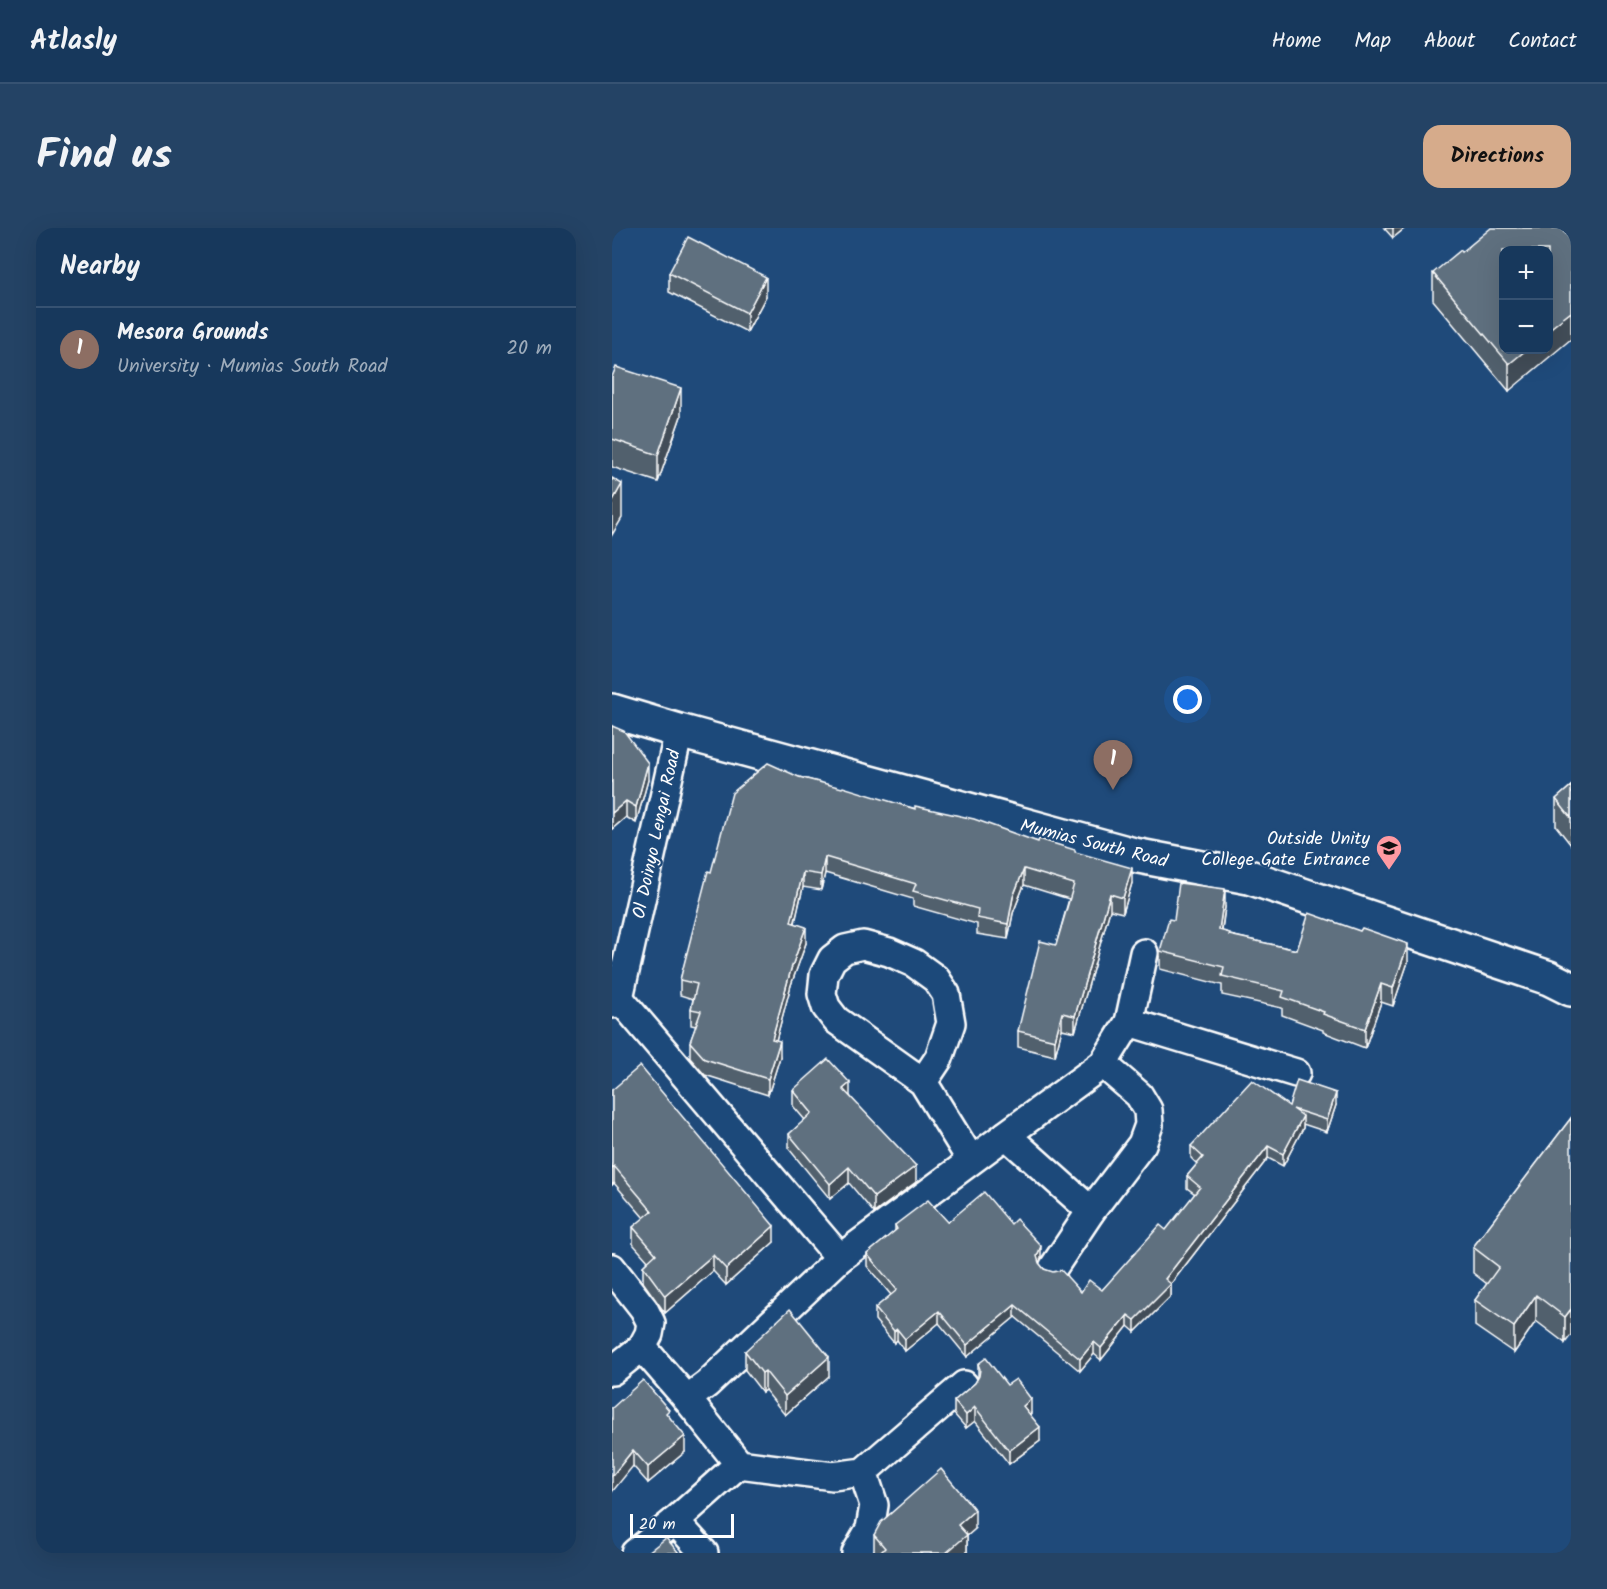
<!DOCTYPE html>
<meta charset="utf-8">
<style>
body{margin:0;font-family:Kalam,sans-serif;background:#244365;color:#f1f3f6}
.controls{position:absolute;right:18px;top:18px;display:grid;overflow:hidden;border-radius:12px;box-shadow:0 6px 24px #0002}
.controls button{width:54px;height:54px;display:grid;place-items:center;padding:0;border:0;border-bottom:2px solid #365272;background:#17385c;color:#f1f3f6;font:30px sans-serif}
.scale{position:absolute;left:18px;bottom:15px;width:104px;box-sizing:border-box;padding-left:6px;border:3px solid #fff;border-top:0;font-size:16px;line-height:21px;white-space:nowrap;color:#fff;-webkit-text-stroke:4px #1f4a7a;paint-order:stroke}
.you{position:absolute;left:576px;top:472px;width:21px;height:21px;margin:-15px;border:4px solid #fff;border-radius:50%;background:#1a73e8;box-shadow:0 0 0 9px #1a73e833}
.badge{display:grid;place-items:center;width:39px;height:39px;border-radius:50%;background:#d6ab8b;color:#fff;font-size:20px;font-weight:700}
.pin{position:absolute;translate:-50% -50px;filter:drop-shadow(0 2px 3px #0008)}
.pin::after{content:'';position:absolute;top:32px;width:21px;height:18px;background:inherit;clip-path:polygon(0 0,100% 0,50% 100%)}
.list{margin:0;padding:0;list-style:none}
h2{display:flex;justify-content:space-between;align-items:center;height:78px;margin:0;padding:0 24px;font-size:26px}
h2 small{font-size:20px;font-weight:400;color:#9eacbb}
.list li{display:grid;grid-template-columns:39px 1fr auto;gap:18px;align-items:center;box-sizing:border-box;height:84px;padding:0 24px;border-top:2px solid #365272}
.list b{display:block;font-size:22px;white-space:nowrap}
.list p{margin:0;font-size:20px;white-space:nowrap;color:#9eacbb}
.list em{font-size:20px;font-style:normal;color:#9eacbb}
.map{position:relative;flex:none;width:959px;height:1325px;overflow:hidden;border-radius:18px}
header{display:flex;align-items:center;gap:36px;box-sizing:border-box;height:84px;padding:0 30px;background:#17385c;border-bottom:2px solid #365272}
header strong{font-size:28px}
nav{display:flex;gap:33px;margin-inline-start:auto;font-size:21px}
.intro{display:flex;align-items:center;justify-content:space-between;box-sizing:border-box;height:144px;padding:0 36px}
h1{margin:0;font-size:42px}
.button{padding:15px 27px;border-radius:18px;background:#d6ab8b;color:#111;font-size:21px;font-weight:700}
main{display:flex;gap:36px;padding:0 36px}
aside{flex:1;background:#17385c;border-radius:18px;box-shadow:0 6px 24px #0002}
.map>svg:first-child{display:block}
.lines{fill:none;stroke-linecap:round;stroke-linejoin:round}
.street-casing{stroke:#fff;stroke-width:32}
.secondary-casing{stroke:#fff;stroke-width:38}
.street{stroke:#1f4a7a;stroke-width:27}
.secondary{stroke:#1f4a7a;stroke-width:33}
.wall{fill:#51606d;stroke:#fff;stroke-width:1.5}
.shaded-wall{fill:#424e59;stroke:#fff;stroke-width:1.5}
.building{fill:#5e707f;stroke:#fff;stroke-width:1.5}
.labels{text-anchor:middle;stroke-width:4.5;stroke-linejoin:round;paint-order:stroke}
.street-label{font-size:18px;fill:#fff;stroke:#1f4a7a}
.poi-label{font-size:18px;fill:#fff;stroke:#1f4a7a;text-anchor:end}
</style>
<header>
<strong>Atlasly</strong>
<nav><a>Home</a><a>Map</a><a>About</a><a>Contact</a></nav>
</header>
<div class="intro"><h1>Find us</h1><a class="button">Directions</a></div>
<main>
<aside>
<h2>Nearby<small></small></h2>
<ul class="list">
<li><span class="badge" style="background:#8d6e63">1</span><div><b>Mesora Grounds</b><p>University · Mumias South Road</p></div><em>20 m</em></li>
</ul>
</aside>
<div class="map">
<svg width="959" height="1325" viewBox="0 0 959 1325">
<rect width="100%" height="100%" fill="#1f4a7a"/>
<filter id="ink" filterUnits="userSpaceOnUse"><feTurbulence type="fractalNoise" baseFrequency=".0167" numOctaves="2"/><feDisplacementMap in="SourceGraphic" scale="12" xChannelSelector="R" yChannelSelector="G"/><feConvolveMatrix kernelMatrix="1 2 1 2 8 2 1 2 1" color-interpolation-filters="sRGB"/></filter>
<g filter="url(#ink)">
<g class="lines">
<g class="street-casing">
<g id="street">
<path d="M 7,770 L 228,1030 L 394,907 L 479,983"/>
<path d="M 0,776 L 7,770 L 67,503"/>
<path d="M 517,794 L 684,845"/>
<path d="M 311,854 L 327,830 L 339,795 L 334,766 L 324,751 L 302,735 L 277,724 L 251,717 L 233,721 L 220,731 L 212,747 L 210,766 L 214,779 L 224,792 L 311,854 L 359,932"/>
<path d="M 394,907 L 491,836 L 517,794 L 532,725"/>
<path d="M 228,1030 L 95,1156 L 75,1171 L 127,1236 L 221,1248 L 251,1244 L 352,1157"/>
<path d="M 0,1040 L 32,1081 L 39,1095 L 37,1106 L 30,1119 L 0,1143"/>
<path d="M 441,1040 L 479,983 L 530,916 L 537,897 L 536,882 L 527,867 L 491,836"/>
<path d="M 30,1119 L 75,1171"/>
<path d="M 63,1293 L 92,1325"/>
<path d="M 23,1325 L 63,1293 L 127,1236"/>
<path d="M 244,1325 L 258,1301 L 262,1277 L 251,1244"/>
</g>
</g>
<g class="secondary-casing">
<path id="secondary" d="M 0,483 L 67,503 L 522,627 L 637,649 L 937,750 L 959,761"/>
</g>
<use href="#street" class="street"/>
<use href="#secondary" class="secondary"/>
</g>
<g class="wall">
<path d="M 772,0 L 793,0 L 781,10 Z"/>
<path d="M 949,0 L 897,163 L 821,72 L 821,45 Z"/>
<path d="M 57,45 L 154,68 L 135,104 L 57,64 Z"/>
<path d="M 0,149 L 69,188 L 46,254 L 0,239 Z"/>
<path d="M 0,498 L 36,552 L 24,595 L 14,589 L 0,601 Z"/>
<path d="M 187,549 L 463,624 L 520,655 L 511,685 L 498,682 L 463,804 L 450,801 L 443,828 L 406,819 L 406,803 L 444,717 L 457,671 L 412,657 L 401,685 L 396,711 L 365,706 L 365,696 L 301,678 L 301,671 L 213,645 L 209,662 L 191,659 L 183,695 L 194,715 L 179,757 L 164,812 L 168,829 L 156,867 L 93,847 L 78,830 L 78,814 L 84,798 L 79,797 L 79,781 L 81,771 L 68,767 L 68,752 L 99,644 Z"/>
<path d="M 959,558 L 959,617 L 944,598 L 944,571 Z"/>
<path d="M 613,679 L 610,703 L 618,707 L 685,722 L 796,734 L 781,778 L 769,774 L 753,820 L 711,804 L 711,802 L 670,787 L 670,780 L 610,767 L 610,757 L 548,741 L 548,723 L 562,692 Z"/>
<path d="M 0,862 L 162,1014 L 114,1057 L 101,1043 L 53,1085 L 31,1054 L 31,1038 L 36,1033 L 21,1016 L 21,999 L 32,990 L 2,955 L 0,957 Z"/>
<path d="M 181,862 L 238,868 L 304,954 L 262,985 L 237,955 L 218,971 L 177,921 L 177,906 L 193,892 L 181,878 Z"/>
<path d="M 724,877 L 715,904 L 691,896 L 691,900 L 671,938 L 656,930 L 559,1056 L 559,1068 L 523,1104 L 516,1098 L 489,1132 L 482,1126 L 468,1143 L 403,1089 L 355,1129 L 327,1095 L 293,1123 L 285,1112 L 282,1115 L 263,1092 L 263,1080 L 279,1067 L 255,1038 L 255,1026 L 283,1003 L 283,997 L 336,994 L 429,1030 L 427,1035 L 432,1041 L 469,1064 L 490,1062 L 554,1002 L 583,966 L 575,960 L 575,948 L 585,936 L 579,930 L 579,918 L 677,878 Z"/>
<path d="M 959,890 L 953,1115 L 924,1093 L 902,1125 L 863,1098 L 863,1072 L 875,1056 L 861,1045 L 861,1019 Z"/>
<path d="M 133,1123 L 217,1148 L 173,1187 L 153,1162 L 150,1164 L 133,1142 Z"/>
<path d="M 366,1136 L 395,1157 L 419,1185 L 418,1186 L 428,1213 L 397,1236 L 363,1193 L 354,1200 L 342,1186 L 342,1173 L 363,1155 L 366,1150 Z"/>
<path d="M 0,1180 L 57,1188 L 73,1224 L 36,1255 L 21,1238 Z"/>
<path d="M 363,1301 L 355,1308 L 355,1325 L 262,1325 L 262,1307 Z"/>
</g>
<g class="shaded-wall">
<path d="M 781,0 L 793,0 L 781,10 Z"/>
<path d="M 154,49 L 154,68 L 135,104 L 135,85 Z"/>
<path d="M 959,84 L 959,111 L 897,163 L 897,136 L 914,122 L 936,122 L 936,102 Z"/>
<path d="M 69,160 L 69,188 L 46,254 L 46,227 Z"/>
<path d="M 10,256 L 10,290 L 0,307 L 0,274 Z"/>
<path d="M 36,535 L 36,552 L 24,595 L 24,579 Z"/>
<path d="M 14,573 L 14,589 L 0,601 L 0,585 Z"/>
<path d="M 213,629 L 213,645 L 209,662 L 209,647 Z"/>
<path d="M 520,640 L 520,655 L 511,685 L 511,670 Z"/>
<path d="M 412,641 L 412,657 L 401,685 L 396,711 L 396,696 L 401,669 Z"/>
<path d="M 191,644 L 191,659 L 179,710 L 179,694 Z"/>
<path d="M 613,661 L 613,679 L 607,720 L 607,702 Z"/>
<path d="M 498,666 L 498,682 L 463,804 L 463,788 Z"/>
<path d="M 194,699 L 194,715 L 179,757 L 160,827 L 160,811 L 179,741 Z"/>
<path d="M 796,716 L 796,734 L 781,778 L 781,760 Z"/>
<path d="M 769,756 L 769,774 L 753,820 L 753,801 Z"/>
<path d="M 450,785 L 450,801 L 443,828 L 443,812 Z"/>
<path d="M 168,813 L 168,829 L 156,867 L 156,851 Z"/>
<path d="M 238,855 L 238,871 L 231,861 Z"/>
<path d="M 724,865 L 724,877 L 715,904 L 715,892 Z"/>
<path d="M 691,888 L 691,900 L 671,938 L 671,926 Z"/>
<path d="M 656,918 L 656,930 L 558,1057 L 559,1056 L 559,1068 L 523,1104 L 523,1092 L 553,1051 Z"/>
<path d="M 2,938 L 2,955 L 0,957 L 0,940 Z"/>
<path d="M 304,938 L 304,954 L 262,985 L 262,969 Z"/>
<path d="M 237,939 L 237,955 L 218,971 L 218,956 Z"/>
<path d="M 162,998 L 162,1014 L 114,1057 L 114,1041 Z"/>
<path d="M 429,1018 L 429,1030 L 425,1040 L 425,1028 Z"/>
<path d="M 101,1027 L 101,1043 L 53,1085 L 53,1068 Z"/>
<path d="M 924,1067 L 924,1093 L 902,1125 L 902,1099 Z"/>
<path d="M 403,1077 L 403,1089 L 355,1129 L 355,1117 Z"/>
<path d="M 959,1081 L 959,1107 L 953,1115 L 953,1089 Z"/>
<path d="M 327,1083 L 327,1095 L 293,1123 L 293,1111 Z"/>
<path d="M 516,1087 L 516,1098 L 489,1132 L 489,1120 Z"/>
<path d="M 285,1101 L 285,1112 L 282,1115 L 282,1103 Z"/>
<path d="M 482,1114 L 482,1126 L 468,1143 L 468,1131 Z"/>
<path d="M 217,1129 L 217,1148 L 173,1187 L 173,1168 Z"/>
<path d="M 153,1143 L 153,1162 L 150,1164 L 150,1145 Z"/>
<path d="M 419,1171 L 419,1185 L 411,1191 L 411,1178 Z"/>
<path d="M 363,1179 L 363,1193 L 354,1200 L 354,1187 Z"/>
<path d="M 428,1199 L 428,1213 L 397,1236 L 397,1223 Z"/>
<path d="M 73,1208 L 73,1224 L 36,1255 L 36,1239 Z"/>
<path d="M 21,1222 L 21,1238 L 0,1264 L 0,1248 Z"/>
<path d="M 363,1282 L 363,1301 L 355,1308 L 355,1325 L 334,1325 L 346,1297 Z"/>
</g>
<g class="building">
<path d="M 879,0 L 949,0 L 959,12 L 959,84 L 936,102 L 936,22 L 891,22 L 891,122 L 914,122 L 897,136 L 821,45 L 849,22 L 850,24 Z"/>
<path d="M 76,9 L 154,49 L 135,85 L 57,45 Z"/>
<path d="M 4,139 L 69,160 L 46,227 L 0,211 L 0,149 Z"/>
<path d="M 0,250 L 10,256 L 0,274 Z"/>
<path d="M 0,498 L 12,503 L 36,535 L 24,579 L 14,573 L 0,585 Z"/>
<path d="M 156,535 L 187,549 L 230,560 L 231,559 L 303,581 L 303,578 L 362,591 L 426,614 L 427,611 L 463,622 L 463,624 L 520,640 L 511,670 L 498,666 L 463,788 L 450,785 L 443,812 L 406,803 L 428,713 L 444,717 L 462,656 L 412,641 L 401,669 L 396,696 L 365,690 L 366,681 L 301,663 L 304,656 L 213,629 L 209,647 L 191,644 L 179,694 L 194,699 L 179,741 L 160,811 L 168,813 L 156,851 L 93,831 L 78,814 L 89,783 L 79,781 L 85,756 L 68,752 L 96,643 L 99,644 L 120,565 Z"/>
<path d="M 959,558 L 959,590 L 944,571 Z"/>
<path d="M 567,655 L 613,661 L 607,702 L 618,705 L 617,707 L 685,722 L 697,685 L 748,703 L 750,700 L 796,716 L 781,760 L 769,756 L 753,801 L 711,786 L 712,784 L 670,769 L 672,763 L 610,748 L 612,739 L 548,723 L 557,691 L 562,692 Z"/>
<path d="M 216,831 L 238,855 L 231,861 L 304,938 L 262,969 L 237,939 L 218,956 L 177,906 L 200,885 L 181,862 Z"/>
<path d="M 28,838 L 162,998 L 114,1041 L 101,1027 L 53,1068 L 31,1038 L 44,1026 L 21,999 L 40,983 L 2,938 L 0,940 L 0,862 Z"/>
<path d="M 640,852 L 677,878 L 685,852 L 724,865 L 715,892 L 681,881 L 691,888 L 671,926 L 656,918 L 553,1051 L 559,1056 L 523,1092 L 516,1087 L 489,1120 L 482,1114 L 468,1131 L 403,1077 L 355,1117 L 327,1083 L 293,1111 L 285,1101 L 282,1103 L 263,1080 L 285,1062 L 255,1026 L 285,1001 L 283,997 L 316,972 L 336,994 L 372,964 L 399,996 L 404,991 L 429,1018 L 425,1028 L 427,1035 L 432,1041 L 441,1044 L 449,1042 L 469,1064 L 477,1052 L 490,1062 L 548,997 L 554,1002 L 588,959 L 575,948 L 591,929 L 579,918 Z"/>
<path d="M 959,890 L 959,1081 L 953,1089 L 924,1067 L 902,1099 L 863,1072 L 887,1039 L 861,1019 Z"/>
<path d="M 178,1081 L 217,1129 L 173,1168 L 153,1143 L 150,1145 L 133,1123 Z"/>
<path d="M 374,1130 L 395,1157 L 404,1151 L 419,1171 L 411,1178 L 428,1199 L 397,1223 L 363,1179 L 354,1187 L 342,1173 L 363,1155 L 367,1148 L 368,1141 L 366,1136 Z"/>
<path d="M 31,1152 L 57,1182 L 54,1185 L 73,1208 L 36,1239 L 21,1222 L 0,1248 L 0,1180 Z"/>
<path d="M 329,1241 L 363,1282 L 346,1297 L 355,1307 L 334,1325 L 268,1325 L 273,1320 L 262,1307 L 269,1294 Z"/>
<path d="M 54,1310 L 67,1325 L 35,1325 Z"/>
</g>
</g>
<defs>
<g id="university-pin" transform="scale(1.35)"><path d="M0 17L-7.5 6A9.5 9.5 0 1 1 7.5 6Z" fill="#ff9aa2" stroke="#1f4a7a"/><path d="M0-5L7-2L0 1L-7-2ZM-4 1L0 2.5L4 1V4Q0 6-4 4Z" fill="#111"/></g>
</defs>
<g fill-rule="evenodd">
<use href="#university-pin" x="777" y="620"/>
</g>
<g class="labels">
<g class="street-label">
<text transform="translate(44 606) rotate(-78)" y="6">Ol Doinyo Lengai Road</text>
<text transform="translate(482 615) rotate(14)" y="6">Mumias South Road</text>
</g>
<g class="poi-label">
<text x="758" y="616">Outside Unity<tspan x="758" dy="21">College Gate Entrance</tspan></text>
</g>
</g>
</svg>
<div class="controls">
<button>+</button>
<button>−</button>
</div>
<div class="scale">20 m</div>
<div class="you"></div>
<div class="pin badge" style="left:501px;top:562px;background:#8d6e63">1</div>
</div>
</main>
